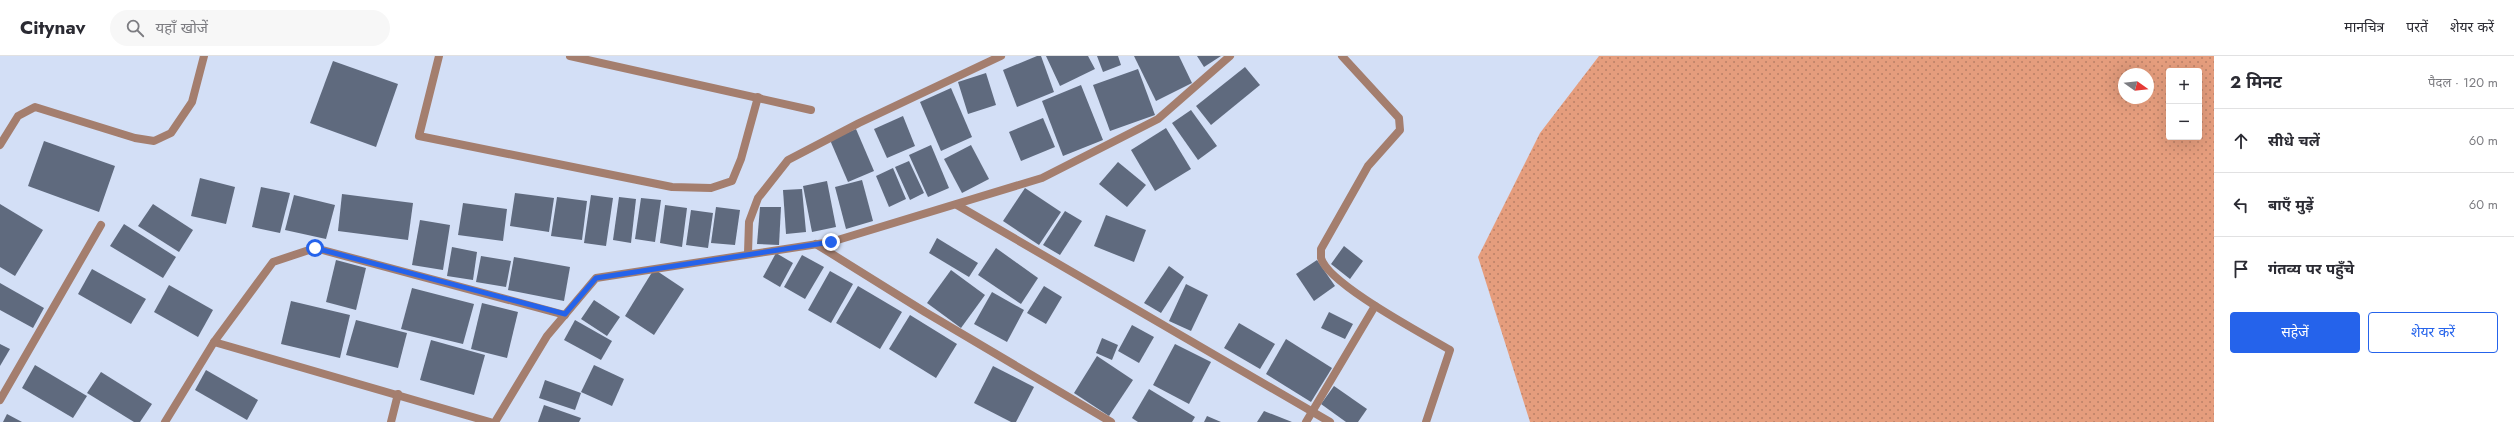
<!DOCTYPE html>
<html lang="hi">
<meta charset="utf-8">
<style>
body{margin:0;font-family:Jost,"Noto Sans Devanagari",sans-serif;background:#f7f7f7;color:#2b2b33}
.controls{position:absolute;right:12px;top:12px;display:grid;overflow:hidden;border-radius:4px;box-shadow:0 4px 16px #0002}
.controls button{width:36px;height:36px;display:grid;place-items:center;padding:0;border:0;border-bottom:1px solid #e1e1e2;background:#fff;color:#2b2b33;font:20px sans-serif}
.compass{position:absolute;left:2118px;top:12px;width:36px;height:36px;border-radius:50%;background:#fff;box-shadow:0 4px 16px #0002;rotate:105deg}
.stop{position:absolute;width:12px;height:12px;margin:-9px;border:3px solid #2563eb;border-radius:50%;background:#fff}
.stop.end{background:#2563eb;border-color:#fff;box-shadow:0 1px 4px #0008}
.list{margin:0;padding:0;list-style:none}
h2{display:flex;justify-content:space-between;align-items:center;height:52px;margin:0;padding:0 16px;font-size:17px}
h2 small{font-size:13px;font-weight:400;color:#7c7c81}
.list li{display:grid;grid-template-columns:26px 1fr auto;gap:12px;align-items:center;box-sizing:border-box;height:64px;padding:0 16px;border-top:1px solid #e1e1e2}
.list b{display:block;font-size:15px;white-space:nowrap}
.list em{font-size:13px;font-style:normal;color:#7c7c81}
.actions{display:flex;gap:8px;padding:12px 16px}
.actions a{flex:1;padding:9px 0;border:1px solid #2563eb;border-radius:4px;text-align:center;font-size:14px;color:#2563eb}
.actions .main{background:#2563eb;color:#fff}
.icon{flex:none;width:22px;height:22px;fill:none;stroke:currentColor;stroke-width:2;stroke-linecap:round;stroke-linejoin:round}
.map{position:relative;flex:none;width:2214px;height:366px;overflow:hidden}
header{display:flex;align-items:center;gap:24px;box-sizing:border-box;height:56px;padding:0 20px;background:#fff;border-bottom:1px solid #e1e1e2}
header strong{font-size:19px}
nav{display:flex;gap:22px;margin-inline-start:auto;font-size:14px}
.search{width:280px;height:36px;background:#f7f7f7;display:flex;align-items:center;gap:10px;box-sizing:border-box;padding:0 14px;border-radius:22px;color:#7c7c81;font-size:15px}
main{display:flex}
aside{flex:1;background:#fff}
.map>svg:first-child{display:block}
.grass{fill:url(#grass-dots);fill-rule:evenodd}
.building{fill:#5f6a7e}
.lines{fill:none;stroke-linecap:round;stroke-linejoin:round}
.street{stroke:#a47e6e;stroke-width:8}
.route{stroke:#2563eb;stroke-width:5}
</style>
<header>
<strong>Citynav</strong>
<div class="search"><svg class="icon" aria-label="search" viewBox="0 0 24 24"><circle cx="10" cy="10" r="6"/><path d="M15 15l6 6"/></svg>यहाँ खोजें</div>
<nav><a>मानचित्र</a><a>परतें</a><a>शेयर करें</a></nav>
</header>
<main>
<div class="map">
<svg width="2214" height="366" viewBox="0 0 2214 366">
<defs>
<pattern id="grass-dots" width="8" height="8" patternUnits="userSpaceOnUse"><rect width="8" height="8" fill="#e59d7d"/><path d="M2 2h.1M6 6h.1" fill="none" stroke="#b98067" stroke-width="1.8" stroke-linecap="round"/></pattern>
</defs>
<rect width="100%" height="100%" fill="#d3dff6"/>
<path class="grass" d="M 1599,0 L 2214,0 L 2214,366 L 1530,366 L 1478,201 L 1540,77 ZM 2169,15 L 2199,15 L 2199,81 L 2169,81 ZM 2124,18 L 2148,18 L 2148,42 L 2124,42 Z"/>
<g class="building">
<path d="M 1037,0 L 1041,0 L 1054,36 L 1017,51 L 1003,14 Z"/>
<path d="M 1046,0 L 1088,0 L 1095,13 L 1060,30 Z"/>
<path d="M 1097,0 L 1118,0 L 1121,9 L 1103,16 Z"/>
<path d="M 1134,0 L 1179,0 L 1192,27 L 1156,45 Z"/>
<path d="M 1197,0 L 1221,0 L 1204,11 Z"/>
<path d="M 333,5 L 398,28 L 376,91 L 310,67 Z"/>
<path d="M 1245,11 L 1260,29 L 1211,69 L 1196,50 Z"/>
<path d="M 1138,13 L 1155,59 L 1110,75 L 1093,29 Z"/>
<path d="M 986,17 L 996,49 L 968,58 L 958,26 Z"/>
<path d="M 1081,29 L 1103,84 L 1063,100 L 1042,45 Z"/>
<path d="M 951,32 L 972,81 L 941,95 L 920,46 Z"/>
<path d="M 1191,54 L 1217,90 L 1198,104 L 1172,67 Z"/>
<path d="M 903,60 L 915,90 L 887,102 L 874,73 Z"/>
<path d="M 1043,62 L 1055,91 L 1021,105 L 1009,76 Z"/>
<path d="M 1166,72 L 1191,113 L 1155,135 L 1131,94 Z"/>
<path d="M 856,73 L 874,115 L 848,126 L 830,84 Z"/>
<path d="M 44,85 L 115,110 L 99,156 L 28,130 Z"/>
<path d="M 931,89 L 949,132 L 928,141 L 909,99 Z"/>
<path d="M 971,89 L 989,123 L 962,137 L 944,103 Z"/>
<path d="M 909,105 L 924,137 L 910,144 L 895,111 Z"/>
<path d="M 1118,106 L 1146,129 L 1127,151 L 1099,128 Z"/>
<path d="M 893,112 L 906,143 L 889,151 L 876,120 Z"/>
<path d="M 200,122 L 235,131 L 226,168 L 191,160 Z"/>
<path d="M 862,124 L 873,165 L 846,173 L 835,131 Z"/>
<path d="M 827,125 L 836,171 L 812,176 L 803,130 Z"/>
<path d="M 261,131 L 290,137 L 280,177 L 252,171 Z"/>
<path d="M 1025,132 L 1061,156 L 1039,189 L 1003,165 Z"/>
<path d="M 802,133 L 806,176 L 786,178 L 783,134 Z"/>
<path d="M 515,137 L 554,142 L 549,176 L 510,170 Z"/>
<path d="M 342,138 L 413,147 L 408,184 L 338,175 Z"/>
<path d="M 294,139 L 335,149 L 326,183 L 285,174 Z"/>
<path d="M 591,139 L 613,142 L 606,190 L 584,187 Z"/>
<path d="M 557,141 L 587,145 L 582,184 L 551,180 Z"/>
<path d="M 619,141 L 636,143 L 631,187 L 613,184 Z"/>
<path d="M 641,142 L 661,144 L 655,186 L 635,183 Z"/>
<path d="M 463,147 L 507,153 L 503,185 L 458,179 Z"/>
<path d="M 0,148 L 43,174 L 15,220 L 0,211 Z"/>
<path d="M 153,148 L 193,174 L 179,196 L 138,170 Z"/>
<path d="M 665,149 L 687,152 L 682,191 L 660,187 Z"/>
<path d="M 716,151 L 740,154 L 735,189 L 711,187 Z"/>
<path d="M 760,151 L 781,151 L 779,189 L 757,188 Z"/>
<path d="M 691,154 L 713,157 L 708,192 L 686,189 Z"/>
<path d="M 1065,155 L 1082,165 L 1060,199 L 1043,189 Z"/>
<path d="M 1106,159 L 1146,174 L 1134,206 L 1094,190 Z"/>
<path d="M 420,164 L 450,169 L 443,214 L 412,209 Z"/>
<path d="M 124,168 L 176,201 L 163,222 L 110,190 Z"/>
<path d="M 937,182 L 978,207 L 969,221 L 929,197 Z"/>
<path d="M 1344,190 L 1363,205 L 1350,223 L 1331,208 Z"/>
<path d="M 452,191 L 477,196 L 473,224 L 447,220 Z"/>
<path d="M 996,192 L 1038,222 L 1021,248 L 978,219 Z"/>
<path d="M 776,197 L 793,207 L 780,231 L 763,221 Z"/>
<path d="M 802,199 L 824,211 L 805,243 L 784,231 Z"/>
<path d="M 481,200 L 511,205 L 506,231 L 476,226 Z"/>
<path d="M 514,201 L 570,211 L 564,245 L 508,234 Z"/>
<path d="M 336,204 L 366,212 L 356,254 L 326,246 Z"/>
<path d="M 1317,204 L 1335,230 L 1314,245 L 1296,218 Z"/>
<path d="M 1169,210 L 1184,221 L 1161,257 L 1144,247 Z"/>
<path d="M 92,213 L 146,243 L 131,268 L 78,238 Z"/>
<path d="M 654,213 L 684,233 L 654,279 L 625,260 Z"/>
<path d="M 951,214 L 985,239 L 961,272 L 927,247 Z"/>
<path d="M 830,215 L 853,228 L 831,267 L 808,254 Z"/>
<path d="M 0,227 L 44,252 L 33,272 L 0,254 Z"/>
<path d="M 1186,228 L 1208,239 L 1191,275 L 1169,265 Z"/>
<path d="M 169,229 L 213,254 L 198,281 L 154,256 Z"/>
<path d="M 858,230 L 902,256 L 880,293 L 836,267 Z"/>
<path d="M 1044,230 L 1062,241 L 1046,268 L 1027,257 Z"/>
<path d="M 412,232 L 474,248 L 463,288 L 401,273 Z"/>
<path d="M 992,236 L 1024,254 L 1007,286 L 974,268 Z"/>
<path d="M 594,244 L 620,261 L 607,280 L 581,263 Z"/>
<path d="M 291,245 L 350,259 L 340,302 L 281,288 Z"/>
<path d="M 482,247 L 518,256 L 507,302 L 471,293 Z"/>
<path d="M 1329,256 L 1353,268 L 1345,283 L 1321,272 Z"/>
<path d="M 910,259 L 957,288 L 936,322 L 889,293 Z"/>
<path d="M 356,264 L 407,277 L 398,312 L 346,299 Z"/>
<path d="M 575,264 L 612,285 L 601,304 L 564,284 Z"/>
<path d="M 1239,267 L 1275,288 L 1260,313 L 1224,292 Z"/>
<path d="M 1132,269 L 1154,281 L 1139,307 L 1118,295 Z"/>
<path d="M 1102,282 L 1118,289 L 1112,304 L 1096,297 Z"/>
<path d="M 1286,283 L 1332,312 L 1311,346 L 1266,318 Z"/>
<path d="M 431,284 L 485,299 L 474,339 L 420,324 Z"/>
<path d="M 0,288 L 10,293 L 0,310 Z"/>
<path d="M 1175,288 L 1211,306 L 1189,348 L 1153,329 Z"/>
<path d="M 1097,300 L 1133,324 L 1109,360 L 1074,337 Z"/>
<path d="M 35,309 L 87,340 L 73,362 L 22,332 Z"/>
<path d="M 594,309 L 624,323 L 612,350 L 581,336 Z"/>
<path d="M 993,310 L 1034,331 L 1016,366 L 1011,366 L 974,347 Z"/>
<path d="M 206,314 L 258,344 L 247,364 L 195,334 Z"/>
<path d="M 101,316 L 152,348 L 140,366 L 134,366 L 87,337 Z"/>
<path d="M 545,324 L 581,337 L 575,354 L 539,342 Z"/>
<path d="M 1334,330 L 1367,353 L 1358,366 L 1346,366 L 1321,348 Z"/>
<path d="M 1149,333 L 1195,361 L 1192,366 L 1138,366 L 1132,362 Z"/>
<path d="M 544,349 L 581,362 L 579,366 L 538,366 Z"/>
<path d="M 1264,355 L 1292,366 L 1257,366 Z"/>
<path d="M 7,358 L 22,366 L 3,366 Z"/>
<path d="M 1207,360 L 1221,366 L 1204,366 Z"/>
</g>
<g class="lines">
<g class="street">
<path d="M 439,0 L 419,80 L 672,131 L 711,132 L 732,125 L 741,103 L 758,41"/>
<path d="M 570,0 L 811,54"/>
<path d="M 1342,0 L 1399,62 L 1400,74 L 1368,110 L 1321,193 C 1321,196 1321,200 1321,202 C 1328,228 1425,279 1450,294 L 1426,366"/>
<path d="M 0,89 L 18,60 L 35,51 L 135,82 L 154,85 L 171,77 L 192,46 L 204,0"/>
<path d="M 957,149 L 1330,366"/>
<path d="M 816,188 L 925,256 L 1111,366"/>
<path d="M 748,197 L 749,166 L 758,142 L 788,104 L 859,67 L 1001,0"/>
<path d="M 214,286 L 490,366"/>
<path d="M 0,344 L 101,169"/>
<path d="M 165,366 L 214,286 L 273,206 L 315,192 L 565,259"/>
<path d="M 391,366 L 398,338"/>
<path d="M 495,366 L 547,280 L 596,222 L 831,186 L 1042,122 L 1158,63 L 1230,0"/>
<path d="M 1306,366 L 1375,250"/>
</g>
</g>
<g class="lines">
<path class="route" d="M 315,192 L 565,258 L 596,222 L 831,186"/>
</g>
</svg>
<div class="controls">
<button>+</button>
<button>−</button>
</div>
<svg class="compass" viewBox="-18 -18 36 36"><path d="M0-13l5 13h-10z" fill="#e53935"/><path d="M0 13l5-13h-10z" fill="#7c7c81"/></svg>
<div class="stop" style="left:315px;top:192px"></div>
<div class="stop end" style="left:831px;top:186px"></div>
</div>
<aside>
<h2>2 मिनट<small>पैदल · 120 m</small></h2>
<ul class="list">
<li><svg class="icon" aria-label="ahead" viewBox="0 0 24 24"><path d="M12 20V5M6 11l6-6 6 6"/></svg><div><b>सीधे चलें</b></div><em>60 m</em></li>
<li><svg class="icon" aria-label="left" viewBox="0 0 24 24"><path d="M17 20v-9H6M10 6l-5 5 5 5"/></svg><div><b>बाएँ मुड़ें</b></div><em>60 m</em></li>
<li><svg class="icon" aria-label="arrive" viewBox="0 0 24 24"><path d="M6 21V4h12l-3 4 3 4H6"/></svg><div><b>गंतव्य पर पहुँचे</b></div></li>
</ul>
<div class="actions"><a class="main">सहेजें</a><a>शेयर करें</a></div>
</aside>
</main>
